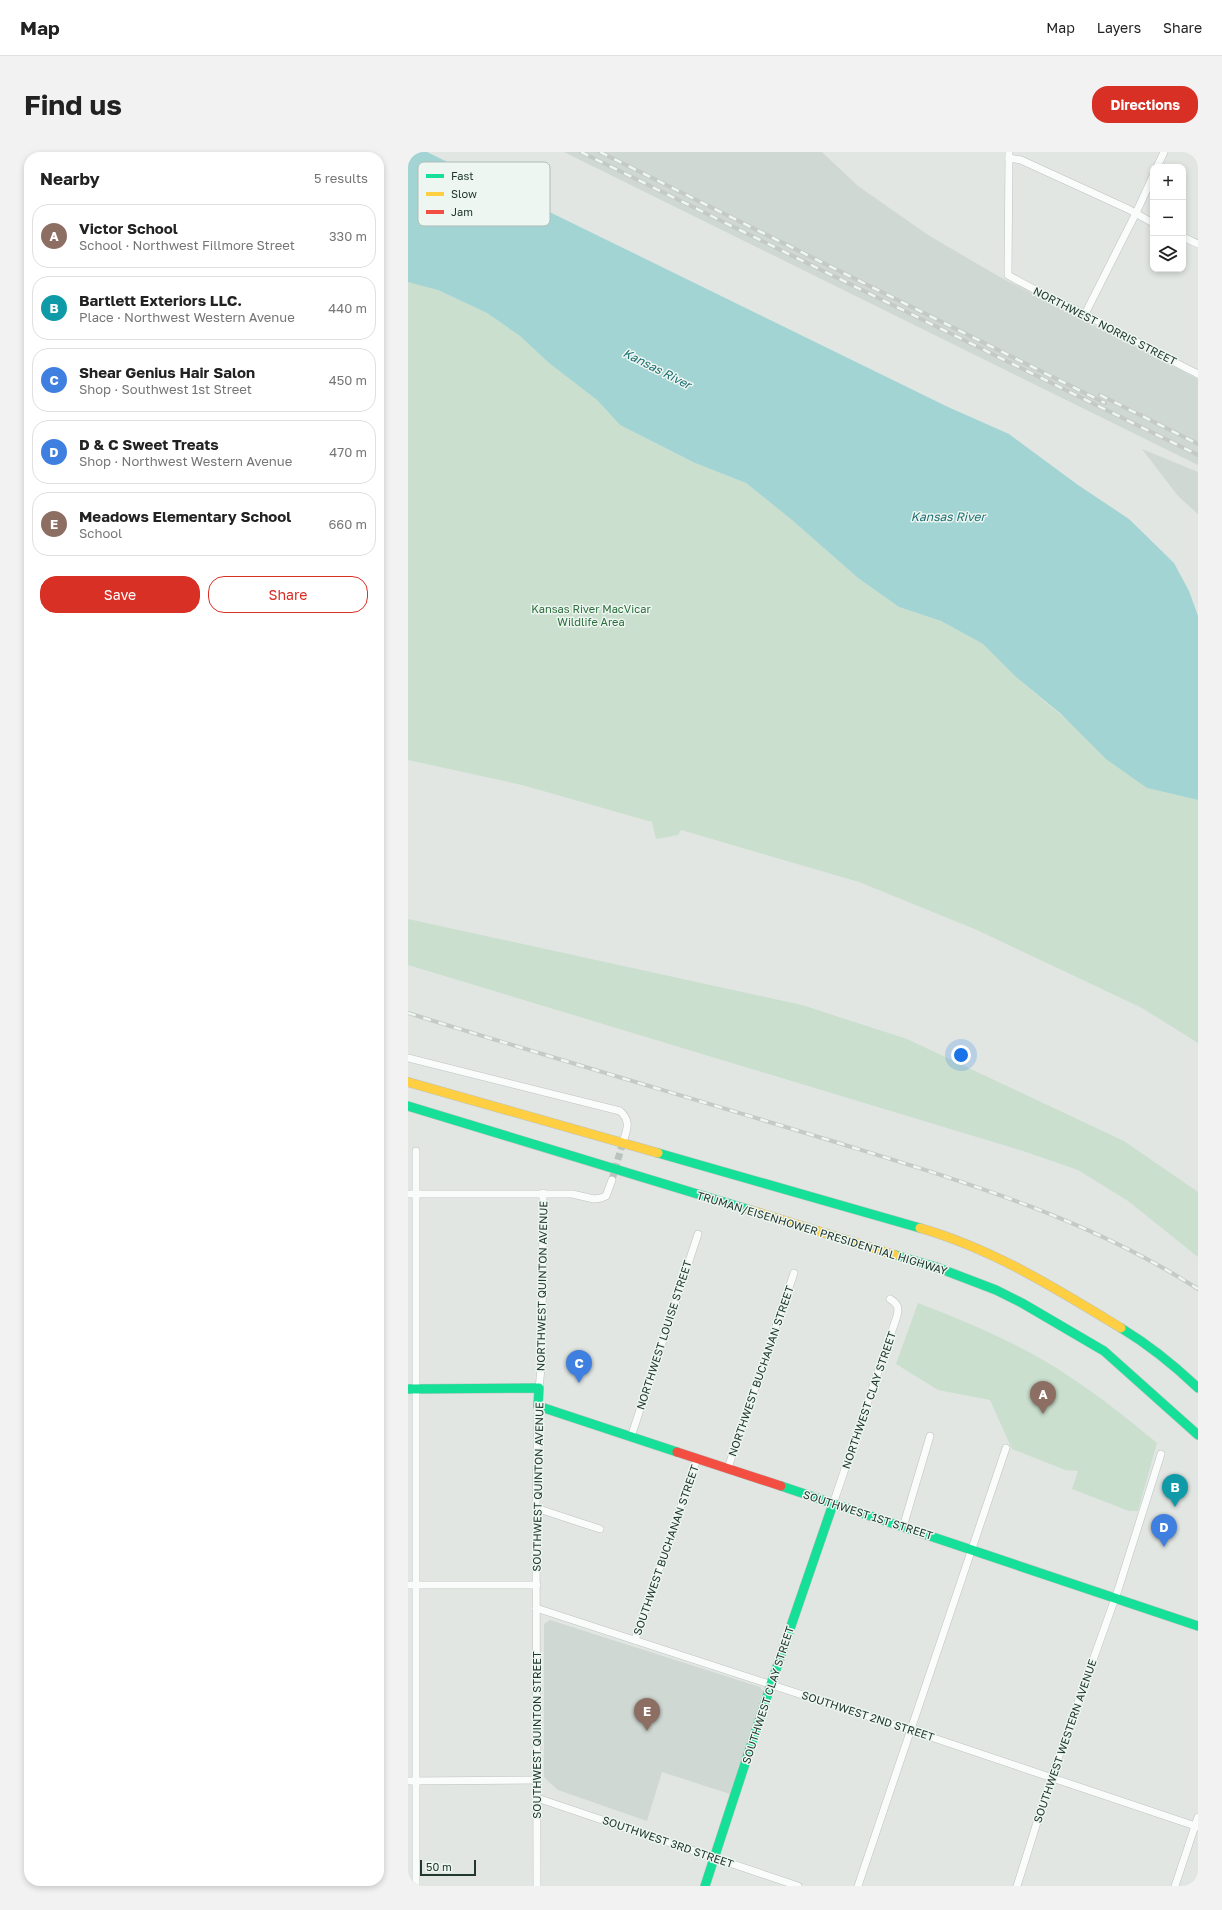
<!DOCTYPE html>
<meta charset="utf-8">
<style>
body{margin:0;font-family:"Golos Text",sans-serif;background:#f2f2f2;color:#222}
.controls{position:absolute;right:12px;top:12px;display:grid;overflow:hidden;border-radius:8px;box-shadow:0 2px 6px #0003}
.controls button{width:36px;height:36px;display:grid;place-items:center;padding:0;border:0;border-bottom:1px solid #e0e0e0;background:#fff;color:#222;font:20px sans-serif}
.scale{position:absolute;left:12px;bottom:10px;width:56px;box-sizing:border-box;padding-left:4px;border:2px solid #20382f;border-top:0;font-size:11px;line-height:14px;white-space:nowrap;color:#20382f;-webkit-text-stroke:3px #eef6f1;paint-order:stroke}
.you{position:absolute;left:553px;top:903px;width:14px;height:14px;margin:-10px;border:3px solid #fff;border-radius:50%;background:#1a73e8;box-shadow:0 0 0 6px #1a73e833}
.badge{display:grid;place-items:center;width:26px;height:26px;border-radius:50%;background:#d93025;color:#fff;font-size:13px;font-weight:700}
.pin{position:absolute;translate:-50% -33px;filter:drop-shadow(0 1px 2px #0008)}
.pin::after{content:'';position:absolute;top:21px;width:14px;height:12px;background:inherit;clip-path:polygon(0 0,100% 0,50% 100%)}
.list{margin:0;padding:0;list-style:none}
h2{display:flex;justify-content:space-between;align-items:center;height:52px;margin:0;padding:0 16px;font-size:17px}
h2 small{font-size:13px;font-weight:400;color:#767676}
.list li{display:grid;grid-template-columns:26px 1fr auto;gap:12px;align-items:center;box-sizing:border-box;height:64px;margin:0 8px 8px;padding:0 8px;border:1px solid #e0e0e0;border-radius:16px}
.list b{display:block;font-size:15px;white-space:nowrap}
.list p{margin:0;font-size:13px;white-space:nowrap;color:#767676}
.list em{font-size:13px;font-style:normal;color:#767676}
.actions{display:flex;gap:8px;padding:12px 16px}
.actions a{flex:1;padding:9px 0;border:1px solid #d93025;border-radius:16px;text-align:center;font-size:14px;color:#d93025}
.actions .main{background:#d93025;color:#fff}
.icon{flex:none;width:22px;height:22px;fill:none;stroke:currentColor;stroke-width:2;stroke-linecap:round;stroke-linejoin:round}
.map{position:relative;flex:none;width:790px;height:1734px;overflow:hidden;border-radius:16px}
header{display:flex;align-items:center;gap:24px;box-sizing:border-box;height:56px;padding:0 20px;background:#fff;border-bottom:1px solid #e0e0e0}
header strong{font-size:19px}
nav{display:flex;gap:22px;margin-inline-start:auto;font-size:14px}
.intro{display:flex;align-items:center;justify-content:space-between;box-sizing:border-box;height:96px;padding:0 24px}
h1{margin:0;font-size:28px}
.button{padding:10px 18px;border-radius:16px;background:#d93025;color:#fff;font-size:14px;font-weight:700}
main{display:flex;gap:24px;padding:0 24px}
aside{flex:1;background:#fff;border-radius:16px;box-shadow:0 2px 6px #0003}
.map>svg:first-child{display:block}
.built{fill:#cfd8d3}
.green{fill:#cadfce}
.water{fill:#a2d4d4}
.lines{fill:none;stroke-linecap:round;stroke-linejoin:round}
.street-tunnel{stroke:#bac3bf;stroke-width:7;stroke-dasharray:7 3.5;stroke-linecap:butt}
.street-casing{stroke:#bec3c0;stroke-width:8}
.fast-casing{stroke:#bcc2bf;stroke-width:10}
.slow-casing{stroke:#bcc2bf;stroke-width:10}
.jam-casing{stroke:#bcc2bf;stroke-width:10}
.street{stroke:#fafbfb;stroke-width:7}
.fast{stroke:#16e098;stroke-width:9}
.slow{stroke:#ffcf43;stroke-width:9}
.jam{stroke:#f24e42;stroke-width:9}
.rail-casing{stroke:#c5c9c7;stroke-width:4}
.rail{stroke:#eef6f1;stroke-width:2.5;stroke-dasharray:8;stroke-linecap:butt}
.labels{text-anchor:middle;stroke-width:3;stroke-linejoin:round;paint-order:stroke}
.street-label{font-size:11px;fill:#20382f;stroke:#eef6f1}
.park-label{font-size:11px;fill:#2c6e3c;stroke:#eef6f1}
.water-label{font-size:12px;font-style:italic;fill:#1d6f72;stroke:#eef6f1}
.key{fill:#eef6f1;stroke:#b0bdb7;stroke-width:1}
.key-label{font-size:11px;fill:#20382f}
</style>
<header>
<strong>Map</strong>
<nav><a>Map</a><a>Layers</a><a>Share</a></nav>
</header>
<div class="intro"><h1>Find us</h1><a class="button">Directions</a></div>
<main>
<aside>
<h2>Nearby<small>5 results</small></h2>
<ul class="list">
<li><span class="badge" style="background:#8d6e63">A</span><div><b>Victor School</b><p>School · Northwest Fillmore Street</p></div><em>330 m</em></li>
<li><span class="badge" style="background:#0f9aa8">B</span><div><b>Bartlett Exteriors LLC.</b><p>Place · Northwest Western Avenue</p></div><em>440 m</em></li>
<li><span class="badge" style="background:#3f7fe0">C</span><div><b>Shear Genius Hair Salon</b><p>Shop · Southwest 1st Street</p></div><em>450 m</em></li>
<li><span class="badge" style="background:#3f7fe0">D</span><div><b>D &amp; C Sweet Treats</b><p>Shop · Northwest Western Avenue</p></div><em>470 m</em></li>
<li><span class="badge" style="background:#8d6e63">E</span><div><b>Meadows Elementary School</b><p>School</p></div><em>660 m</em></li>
</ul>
<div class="actions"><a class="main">Save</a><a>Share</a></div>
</aside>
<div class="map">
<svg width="790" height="1734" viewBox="0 0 790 1734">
<rect width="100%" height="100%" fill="#e1e6e3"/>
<g class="built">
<path d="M 156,0 L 414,0 L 450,34 L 520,83 L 590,124 L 790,227 L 790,313 Z"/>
<path d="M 734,297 L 790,320 L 790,362 L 770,344 Z"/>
<path d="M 142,1468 L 352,1535 L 355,1539 L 322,1642 L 254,1620 L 239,1669 L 150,1638 L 142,1631 L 136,1625 L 136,1472 Z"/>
</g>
<g class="green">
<path d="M 0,129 L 30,138 L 79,161 L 112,184 L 141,211 L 189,248 L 212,273 L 287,311 L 338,331 L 384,368 L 450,426 L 491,455 L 533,469 L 575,492 L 608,525 L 739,636 L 790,648 L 790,891 L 734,856 L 569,778 L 451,730 L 273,678 L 270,683 L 248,687 L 244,670 L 114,633 L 0,608 Z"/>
<path d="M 0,767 L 394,853 L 499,887 L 716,989 L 790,1040 L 790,1105 L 720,1049 L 670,1018 L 615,999 L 0,813 Z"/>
<path d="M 510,1151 C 562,1171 615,1193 662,1225 C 693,1245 721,1268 749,1291 L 730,1359 L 721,1359 L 664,1337 L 670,1319 L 657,1318 L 604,1297 L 582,1248 L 530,1238 L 488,1212 Z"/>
</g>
<path class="water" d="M 0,0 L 19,0 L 540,255 L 601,282 L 670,333 L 721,367 L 766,411 L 781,439 L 790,464 L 790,648 L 739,636 L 698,607 L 653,562 L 608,525 L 575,492 L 533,469 L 491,455 L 450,426 L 384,368 L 338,331 L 287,311 L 212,273 L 189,248 L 141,211 L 112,184 L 79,161 L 30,138 L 0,130 Z"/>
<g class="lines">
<path class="street-tunnel" d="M 204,1028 L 215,990"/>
<g class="street-casing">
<g id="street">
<path d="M 601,0 L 600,123 C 625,138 651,149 676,162 C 715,181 751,203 790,222"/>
<path d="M 601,6 L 613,8 L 720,57 L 745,71"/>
<path d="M 749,15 L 756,0"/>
<path d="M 775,85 L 790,92"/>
<path d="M 677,162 L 728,61 L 745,24"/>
<path d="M 0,906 L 212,959 C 222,968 220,975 216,987"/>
<path d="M 8,999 L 8,1734"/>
<path d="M 0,1042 L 164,1042 L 186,1047 L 193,1046 L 198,1044 L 204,1028"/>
<path d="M 131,1236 L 134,1207 L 135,1041"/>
<path d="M 223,1285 L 290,1082"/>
<path d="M 320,1316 L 386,1121"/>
<path d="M 425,1352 L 489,1164 C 491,1155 490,1152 482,1147"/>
<path d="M 128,1356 L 192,1377"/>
<path d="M 495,1375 L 522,1284"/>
<path d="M 0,1433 L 129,1433"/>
<path d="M 128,1456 L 502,1578 L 790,1675"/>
<path d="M 227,1488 L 289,1307"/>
<path d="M 0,1629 L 130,1628"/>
<path d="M 129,1646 L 390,1734"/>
<path d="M 129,1734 L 128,1356 L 130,1254"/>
<path d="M 450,1734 L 598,1296"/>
<path d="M 609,1734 L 643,1626 L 710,1438 L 753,1302"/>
<path d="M 767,1734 L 790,1665"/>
</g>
</g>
<g class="fast-casing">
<g id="fast">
<path d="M 0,954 L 342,1058"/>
<path d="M 250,1001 L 512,1076"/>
<path d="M 487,1103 L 528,1115 L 588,1138 L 614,1151 L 696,1199 L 790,1283"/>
<path d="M 713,1176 C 741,1193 766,1213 790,1236"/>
<path d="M 0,1237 L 131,1236 L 130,1254 L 269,1300"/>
<path d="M 373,1334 L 790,1474"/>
<path d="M 297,1734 L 363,1532 L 425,1352"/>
</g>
</g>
<g class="slow-casing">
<g id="slow">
<path d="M 0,930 L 250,1001"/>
<path d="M 342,1058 L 487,1103"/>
<path d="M 512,1076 C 585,1097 649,1137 713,1176"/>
</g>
</g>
<g class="jam-casing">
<path id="jam" d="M 269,1300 L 373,1334"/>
</g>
<use href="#street" class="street"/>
<use href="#fast" class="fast"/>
<use href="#slow" class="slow"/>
<use href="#jam" class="jam"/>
<g class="rail-casing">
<g id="rail">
<path d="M 173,0 L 790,303"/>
<path d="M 192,0 L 697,251"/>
<path d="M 692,243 L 790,292"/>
<path d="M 0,861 C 141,905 283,946 424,989 C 550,1028 678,1065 790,1137"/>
</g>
</g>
<use href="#rail" class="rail"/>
</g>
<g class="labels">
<g class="street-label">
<text transform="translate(697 174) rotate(27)" y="4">NORTHWEST NORRIS STREET</text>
<text transform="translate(414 1081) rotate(17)" y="4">TRUMAN/EISENHOWER PRESIDENTIAL HIGHWAY</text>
<text transform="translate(134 1134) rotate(-89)" y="4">NORTHWEST QUINTON AVENUE</text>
<text transform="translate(256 1183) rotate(-72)" y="4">NORTHWEST LOUISE STREET</text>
<text transform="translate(353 1219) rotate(-71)" y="4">NORTHWEST BUCHANAN STREET</text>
<text transform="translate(461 1248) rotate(-71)" y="4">NORTHWEST CLAY STREET</text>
<text transform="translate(130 1335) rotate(-89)" y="4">SOUTHWEST QUINTON AVENUE</text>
<text transform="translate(460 1363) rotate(18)" y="4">SOUTHWEST 1ST STREET</text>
<text transform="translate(258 1398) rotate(-71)" y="4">SOUTHWEST BUCHANAN STREET</text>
<text transform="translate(360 1543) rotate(-72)" y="4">SOUTHWEST CLAY STREET</text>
<text transform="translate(460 1564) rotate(18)" y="4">SOUTHWEST 2ND STREET</text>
<text transform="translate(129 1583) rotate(-90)" y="4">SOUTHWEST QUINTON STREET</text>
<text transform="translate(657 1589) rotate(-71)" y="4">SOUTHWEST WESTERN AVENUE</text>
<text transform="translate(260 1690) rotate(19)" y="4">SOUTHWEST 3RD STREET</text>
</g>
<g class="park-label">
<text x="183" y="461">Kansas River MacVicar<tspan x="183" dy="13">Wildlife Area</tspan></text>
</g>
<g class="water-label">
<text transform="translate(249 217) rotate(27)" y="4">Kansas River</text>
<text x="540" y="369">Kansas River</text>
</g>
</g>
<rect x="10" y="10" width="132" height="64" rx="6" class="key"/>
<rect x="18" y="22" width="18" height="4" fill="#16e098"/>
<rect x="18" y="40" width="18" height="4" fill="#ffcf43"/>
<rect x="18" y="58" width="18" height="4" fill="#f24e42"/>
<g class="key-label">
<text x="43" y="28">Fast</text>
<text x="43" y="46">Slow</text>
<text x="43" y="64">Jam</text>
</g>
</svg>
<div class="controls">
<button>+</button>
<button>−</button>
<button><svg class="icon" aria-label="layers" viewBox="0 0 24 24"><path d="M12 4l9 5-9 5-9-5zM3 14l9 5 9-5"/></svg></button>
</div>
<div class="scale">50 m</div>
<div class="you"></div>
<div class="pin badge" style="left:635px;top:1262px;background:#8d6e63">A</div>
<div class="pin badge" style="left:767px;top:1355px;background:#0f9aa8">B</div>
<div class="pin badge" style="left:171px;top:1231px;background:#3f7fe0">C</div>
<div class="pin badge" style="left:756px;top:1395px;background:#3f7fe0">D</div>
<div class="pin badge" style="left:239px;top:1579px;background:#8d6e63">E</div>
</div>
</main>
